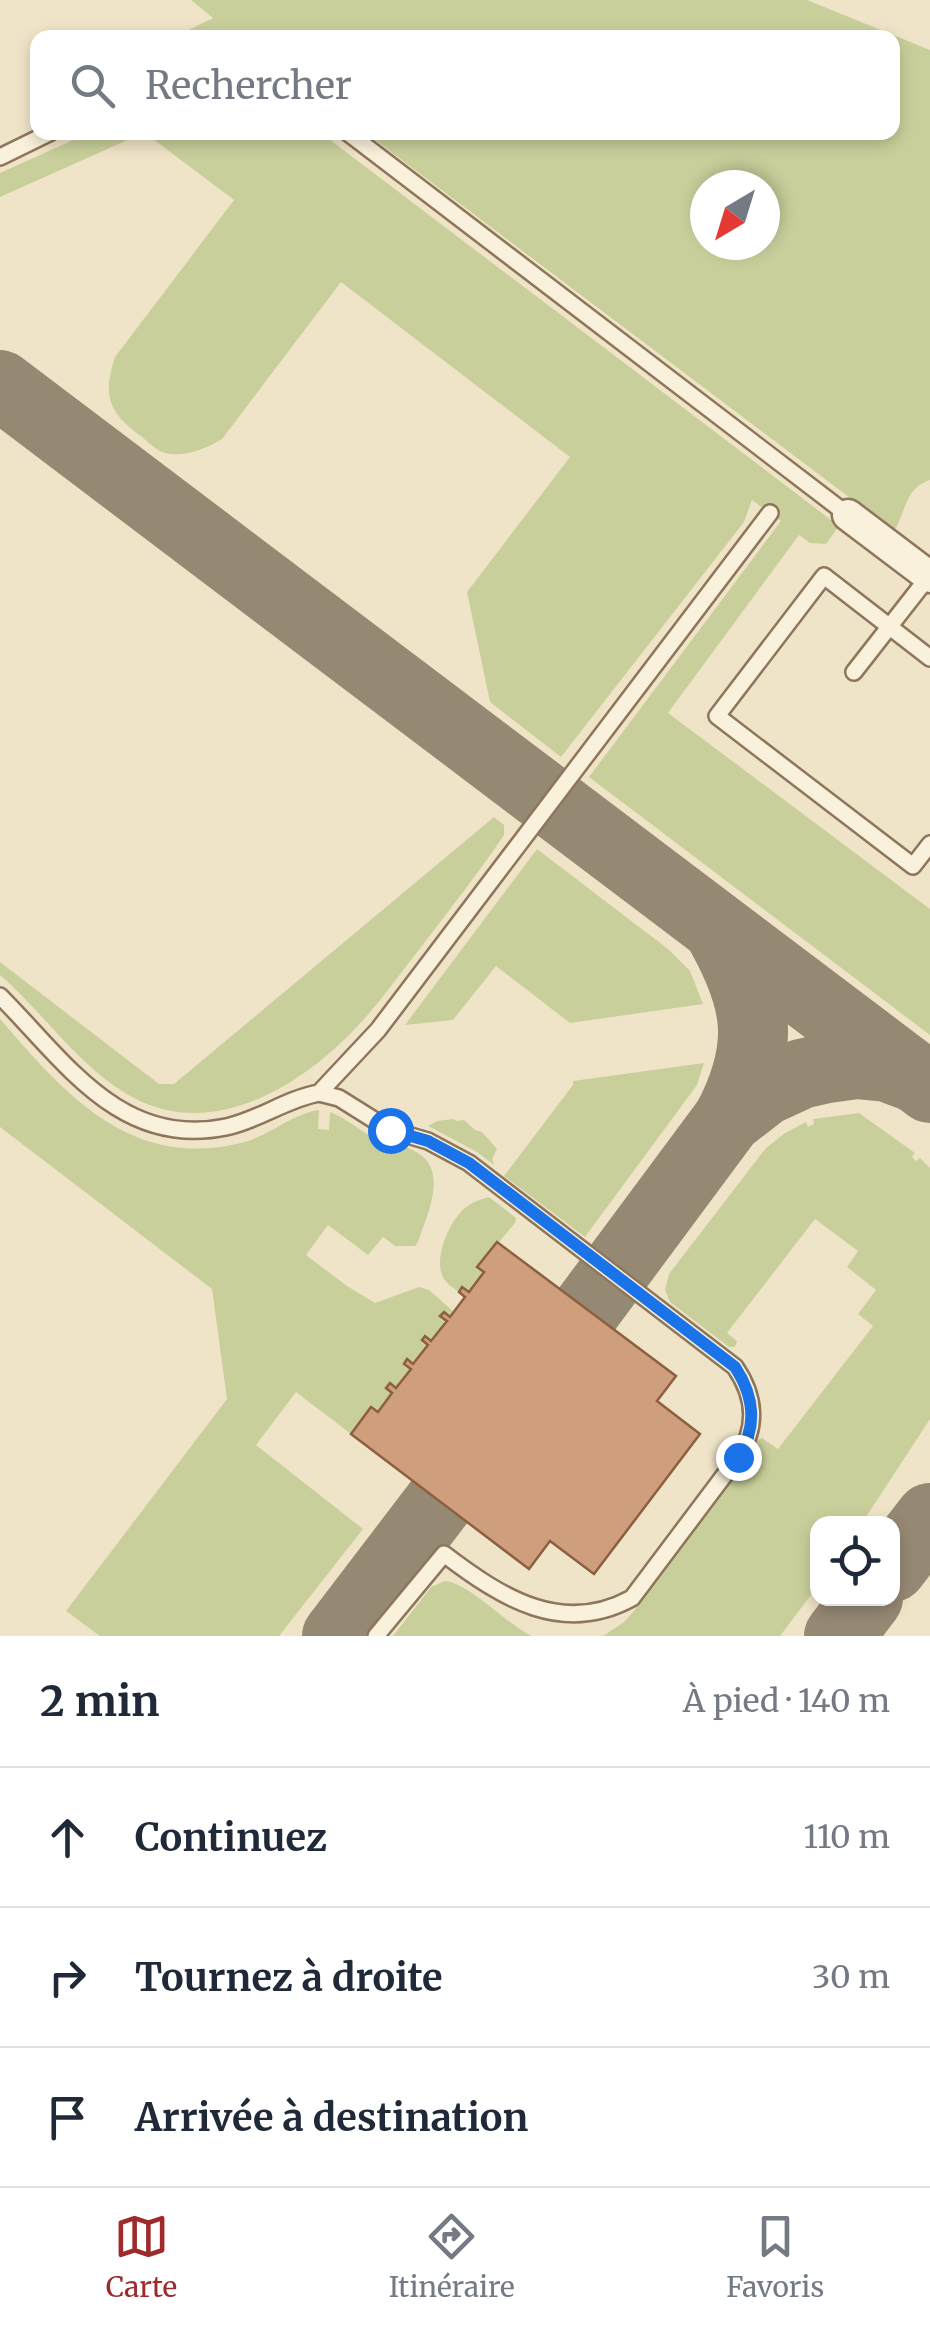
<!DOCTYPE html>
<html lang="fr">
<meta charset="utf-8">
<style>
body{margin:0;font-family:Merriweather,serif;background:#f2f2f3;color:#1f2937}
.controls{position:absolute;right:30px;bottom:30px;display:grid;overflow:hidden;border-radius:20px;box-shadow:0 5px 15px #0003}
.controls button{width:90px;height:90px;display:grid;place-items:center;padding:0;border:0;border-bottom:2px solid #e0e1e3;background:#fff;color:#1f2937;font:50px sans-serif}
.compass{position:absolute;left:690px;top:170px;width:90px;height:90px;border-radius:50%;background:#fff;box-shadow:0 5px 15px #0003;rotate:218deg}
.stop{position:absolute;width:30px;height:30px;margin:-22px;border:8px solid #1a73e8;border-radius:50%;background:#fff}
.stop.end{background:#1a73e8;border-color:#fff;box-shadow:0 2px 10px #0008}
.list{margin:0;padding:0;list-style:none}
h2{display:flex;justify-content:space-between;align-items:center;height:130px;margin:0;padding:0 40px;font-size:42px}
h2 small{font-size:32px;font-weight:400;color:#747a83}
.list li{display:grid;grid-template-columns:65px 1fr auto;gap:30px;align-items:center;box-sizing:border-box;height:140px;padding:0 40px;border-top:2px solid #e0e1e3}
.list b{display:block;font-size:38px;white-space:nowrap}
.list em{font-size:32px;font-style:normal;color:#747a83}
.icon{flex:none;width:55px;height:55px;fill:none;stroke:currentColor;stroke-width:2;stroke-linecap:round;stroke-linejoin:round}
.map{position:relative;flex:none;width:930px;height:1636px;overflow:hidden}
.search{position:absolute;background:#fff;box-shadow:0 5px 15px #0003;left:30px;right:30px;top:30px;height:110px;display:flex;align-items:center;gap:25px;box-sizing:border-box;padding:0 35px;border-radius:20px;color:#747a83;font-size:38px}
.sheet{height:550px;background:#fff}
nav{display:flex;justify-content:space-around;align-items:center;box-sizing:border-box;height:140px;border-top:2px solid #e0e1e3;background:#fff;font-size:28px;color:#747a83}
nav a{display:grid;justify-items:center;gap:5px}
nav .on{color:#9e2a2b}
.map>svg:first-child{display:block}
.green{fill:#c9cf9b;fill-rule:evenodd}
.lines{fill:none;stroke-linecap:round;stroke-linejoin:round}
.taxiway{stroke:#968974;stroke-width:70}
.building{fill:#cf9f7d;stroke:#8d5f41;stroke-width:2.5}
.service-casing{stroke:#8d765c;stroke-width:20}
.minor-casing{stroke:#8d765c;stroke-width:35}
.service{stroke:#faf1dc;stroke-width:15}
.minor{stroke:#faf1dc;stroke-width:30}
.route{stroke:#1a73e8;stroke-width:12}
</style>
<div class="map">
<svg width="930" height="1636" viewBox="0 0 930 1636">
<rect width="100%" height="100%" fill="#f0e4c8"/>
<g class="green">
<path d="M 191,0 L 807,0 L 930,50 L 930,480 C 905,488 906,512 894,531 L 366,133 L 892,132 L 892,38 L 172,38 L 213,18 ZM 705,185 L 765,185 L 765,245 L 705,245 Z"/>
<path d="M 89,133 L 143,133 L 0,197 L 0,173 Z"/>
<path d="M 145,133 L 321,133 L 839,526 L 826,544 L 810,543 L 799,535 L 668,713 L 930,909 L 930,1035 L 589,777 L 781,521 L 752,500 L 744,522 L 561,757 L 490,702 L 467,592 L 570,457 L 341,282 L 222,439 C 206,449 181,459 162,452 C 155,449 148,442 142,437 C 109,413 102,397 115,357 L 234,200 Z"/>
<path d="M 494,817 L 504,825 L 504,835 C 477,875 447,913 418,951 C 396,979 376,1008 351,1033 C 296,1089 211,1139 134,1098 C 80,1069 45,1014 0,975 L 0,962 L 159,1084 L 174,1084 Z"/>
<path d="M 537,849 L 668,949 L 690,971 L 703,1004 L 570,1023 L 496,966 L 453,1020 L 405,1025 Z"/>
<path d="M 0,1019 C 65,1094 130,1170 241,1143 C 268,1137 291,1114 319,1110 L 318,1129 L 329,1130 L 330,1112 C 348,1119 362,1133 379,1140 C 391,1144 407,1146 418,1153 C 449,1172 426,1217 418,1242 L 415,1246 L 395,1246 L 383,1237 L 368,1255 L 328,1225 L 306,1255 L 347,1286 L 375,1303 L 419,1287 L 429,1290 L 454,1312 L 450,1317 L 443,1312 L 441,1316 L 447,1321 L 431,1341 L 425,1336 L 422,1340 L 428,1345 L 396,1388 L 389,1384 L 386,1388 L 392,1393 L 378,1412 L 371,1407 L 351,1434 L 296,1392 L 256,1445 L 363,1529 L 279,1636 L 100,1636 L 66,1611 L 227,1399 L 212,1289 L 0,1127 Z"/>
<path d="M 704,1063 L 697,1085 L 585,1237 L 504,1176 L 573,1085 L 573,1081 Z"/>
<path d="M 859,1113 L 915,1153 L 912,1157 L 916,1161 L 920,1158 L 930,1168 L 930,1419 L 862,1523 L 818,1524 L 817,1587 L 780,1636 L 603,1636 L 624,1622 L 633,1612 L 747,1461 L 757,1441 L 762,1438 L 778,1449 L 873,1326 L 858,1314 L 876,1290 L 847,1267 L 858,1251 L 815,1219 L 727,1333 L 737,1341 L 735,1347 L 729,1347 L 670,1302 L 665,1290 L 669,1274 L 766,1148 L 785,1133 L 806,1122 L 808,1127 L 814,1124 L 813,1119 Z"/>
<path d="M 453,1119 L 457,1121 L 464,1120 L 475,1130 L 482,1132 L 497,1149 L 492,1159 L 494,1165 L 477,1152 L 428,1126 L 437,1121 Z"/>
<path d="M 489,1197 L 516,1218 L 515,1223 L 478,1267 L 484,1272 L 469,1292 L 462,1287 L 459,1292 C 452,1287 445,1283 442,1275 C 435,1257 448,1226 460,1213 C 467,1204 478,1200 489,1197 Z"/>
<path d="M 445,1581 C 469,1583 506,1623 531,1636 L 393,1636 L 431,1587 Z"/>
</g>
<g class="lines">
<g class="taxiway">
<path d="M 0,385 L 930,1088"/>
<path d="M 718,929 C 758,999 767,1045 728,1119"/>
<path d="M 587,1309 L 728,1119 L 764,1091 L 801,1074 L 827,1068 L 856,1064 L 887,1067 L 914,1077"/>
<path d="M 892,1567 L 930,1518"/>
<path d="M 337,1636 L 440,1501"/>
<path d="M 839,1636 L 868,1598"/>
</g>
</g>
<path class="building" d="M 497,1242 L 676,1376 L 657,1401 L 700,1434 L 594,1574 L 550,1541 L 529,1569 L 351,1434 L 371,1407 L 378,1412 L 392,1393 L 386,1388 L 390,1383 L 396,1388 L 411,1369 L 404,1364 L 407,1359 L 413,1364 L 428,1345 L 422,1340 L 425,1336 L 431,1341 L 447,1321 L 440,1316 L 444,1312 L 450,1317 L 465,1297 L 459,1292 L 462,1287 L 469,1292 L 484,1272 L 477,1267 Z"/>
<g class="lines">
<g class="service-casing">
<g id="service">
<path d="M 347,132 L 848,515"/>
<path d="M 0,157 L 51,132"/>
<path d="M 930,658 L 824,576 L 717,716 L 913,866 L 930,844"/>
<path d="M 854,672 L 929,576"/>
<path d="M 0,996 C 64,1060 120,1149 226,1127 C 259,1120 286,1099 319,1093 L 378,1030 L 770,513"/>
<path d="M 319,1093 L 339,1098 L 390,1130 L 428,1141 L 469,1163 L 735,1367 C 755,1396 758,1427 738,1457 L 632,1598 C 563,1636 503,1599 444,1554 L 376,1636"/>
</g>
</g>
<g class="minor-casing">
<path id="minor" d="M 848,515 L 930,577"/>
</g>
<use href="#service" class="service"/>
<use href="#minor" class="minor"/>
</g>
<g class="lines">
<path class="route" d="M 390,1130 L 428,1141 L 469,1163 L 735,1367 C 754,1396 758,1427 738,1457"/>
</g>
</svg>
<div class="controls">
<button><svg class="icon" aria-label="locate" viewBox="0 0 24 24"><circle cx="12" cy="12" r="6"/><path d="M12 2v4M12 18v4M2 12h4M18 12h4"/></svg></button>
</div>
<svg class="compass" viewBox="-18 -18 36 36"><path d="M0-13l5 13h-10z" fill="#e53935"/><path d="M0 13l5-13h-10z" fill="#747a83"/></svg>
<div class="stop" style="left:390px;top:1130px"></div>
<div class="stop end" style="left:738px;top:1457px"></div>
<div class="search"><svg class="icon" aria-label="search" viewBox="0 0 24 24"><circle cx="10" cy="10" r="6"/><path d="M15 15l6 6"/></svg>Rechercher</div>
</div>
<section class="sheet">
<h2>2 min<small>À pied · 140 m</small></h2>
<ul class="list">
<li><svg class="icon" aria-label="ahead" viewBox="0 0 24 24"><path d="M12 20V5M6 11l6-6 6 6"/></svg><div><b>Continuez</b></div><em>110 m</em></li>
<li><svg class="icon" aria-label="right" viewBox="0 0 24 24"><path d="M7 20v-9h11M14 6l5 5-5 5"/></svg><div><b>Tournez à droite</b></div><em>30 m</em></li>
<li><svg class="icon" aria-label="arrive" viewBox="0 0 24 24"><path d="M6 21V4h12l-3 4 3 4H6"/></svg><div><b>Arrivée à destination</b></div></li>
</ul>
</section>
<nav>
<a class="on"><svg class="icon" aria-label="map" viewBox="0 0 24 24"><path d="M3 6l6-2 6 2 6-2v14l-6 2-6-2-6 2zM9 4v14M15 6v14"/></svg>Carte</a>
<a><svg class="icon" aria-label="directions" viewBox="0 0 24 24"><path d="M12 3l9 9-9 9-9-9zM9 14v-3h6M13 9l2 2-2 2"/></svg>Itinéraire</a>
<a><svg class="icon" aria-label="saved" viewBox="0 0 24 24"><path d="M7 4h10v16l-5-4-5 4z"/></svg>Favoris</a>
</nav>
